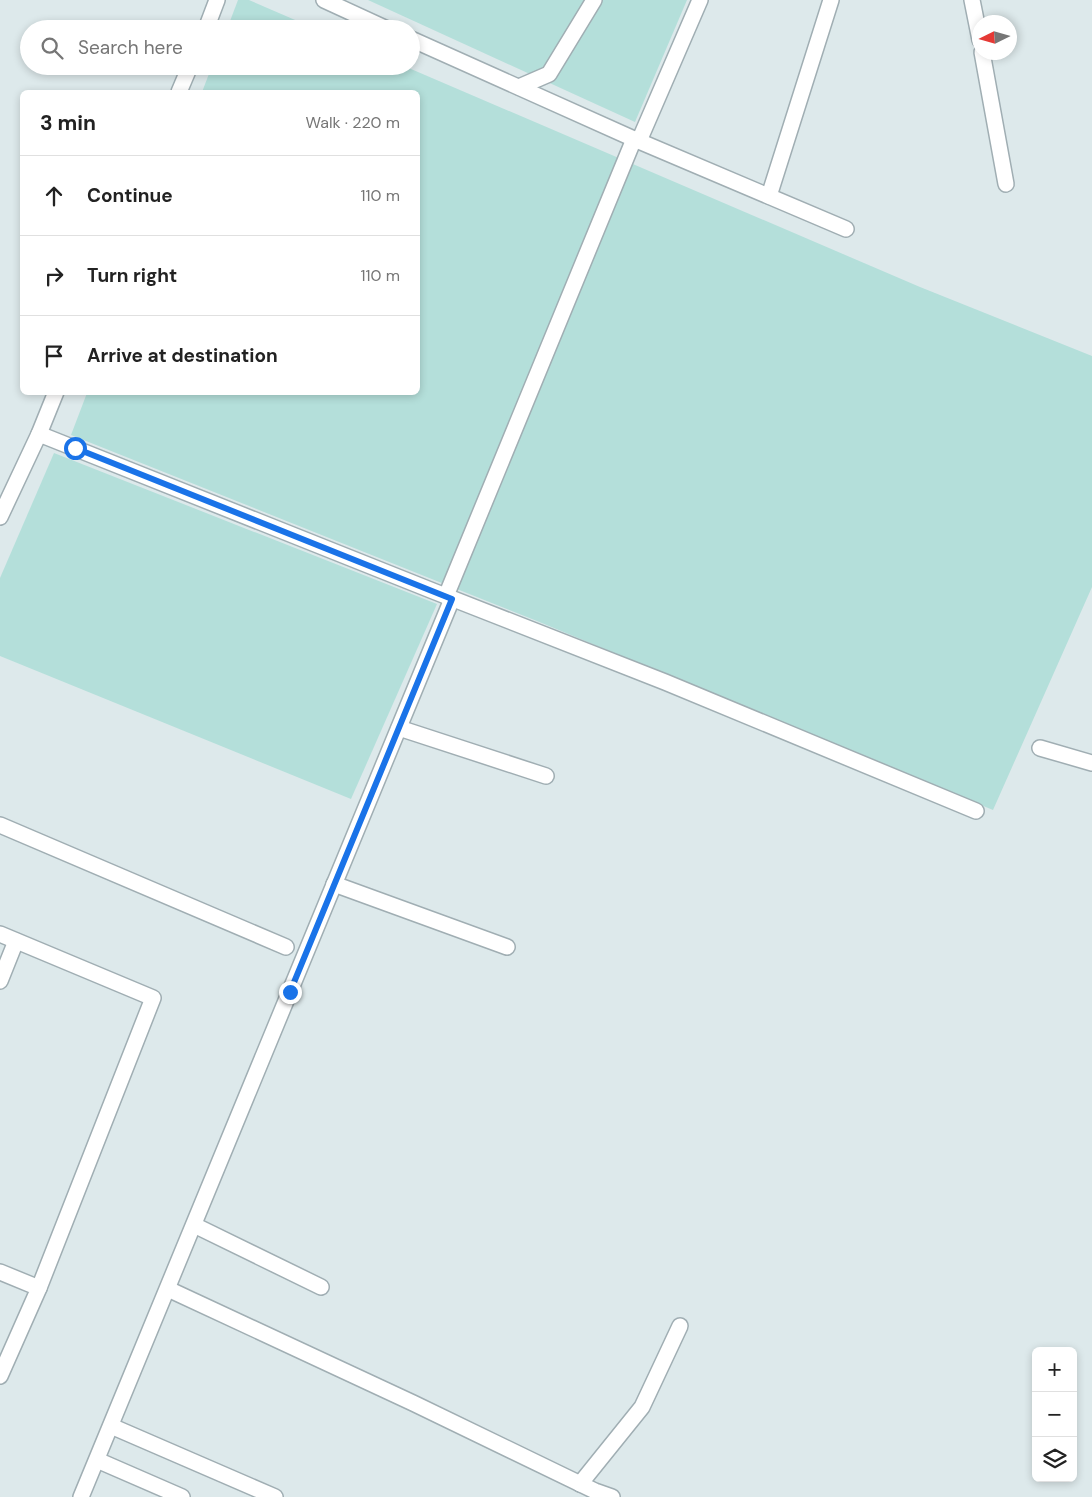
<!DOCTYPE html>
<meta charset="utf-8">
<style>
body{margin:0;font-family:"DM Sans",sans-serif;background:#f2f2f2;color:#222}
.controls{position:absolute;right:15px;bottom:15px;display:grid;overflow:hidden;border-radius:8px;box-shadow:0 2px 8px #0003}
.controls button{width:45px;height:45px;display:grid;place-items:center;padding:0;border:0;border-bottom:1px solid #e0e0e0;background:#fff;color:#222;font:25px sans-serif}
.compass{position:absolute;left:972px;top:15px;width:45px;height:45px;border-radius:50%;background:#fff;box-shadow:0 2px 8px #0003;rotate:265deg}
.stop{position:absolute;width:15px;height:15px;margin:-11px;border:4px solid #1a73e8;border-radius:50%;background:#fff}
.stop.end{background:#1a73e8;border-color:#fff;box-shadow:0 1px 5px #0008}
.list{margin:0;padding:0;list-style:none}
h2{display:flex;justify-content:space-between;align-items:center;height:65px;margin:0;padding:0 20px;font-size:21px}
h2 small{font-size:16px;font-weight:400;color:#767676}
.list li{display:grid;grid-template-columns:32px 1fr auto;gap:15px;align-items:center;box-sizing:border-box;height:80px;padding:0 20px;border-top:1px solid #e0e0e0}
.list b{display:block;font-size:19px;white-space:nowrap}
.list em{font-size:16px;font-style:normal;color:#767676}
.icon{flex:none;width:28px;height:28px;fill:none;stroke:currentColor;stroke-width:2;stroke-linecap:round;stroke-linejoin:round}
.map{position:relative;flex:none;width:1092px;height:1497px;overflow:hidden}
.search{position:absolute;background:#fff;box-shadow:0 2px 8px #0003;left:20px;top:20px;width:400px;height:55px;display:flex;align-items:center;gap:12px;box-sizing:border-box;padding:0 18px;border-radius:28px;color:#767676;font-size:19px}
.panel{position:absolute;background:#fff;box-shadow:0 2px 8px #0003;left:20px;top:90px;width:400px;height:305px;border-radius:8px}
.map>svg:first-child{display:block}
.green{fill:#b4dfda}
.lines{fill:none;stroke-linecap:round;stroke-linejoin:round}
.minor-casing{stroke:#a0aeb3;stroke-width:18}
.minor{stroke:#fff;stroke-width:15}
.route{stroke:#1a73e8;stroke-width:6}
</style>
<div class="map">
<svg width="1092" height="1497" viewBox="0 0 1092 1497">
<rect width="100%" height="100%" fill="#dde9eb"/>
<g class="green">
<path d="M 238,0 L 249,0 L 316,29 L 227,29 Z"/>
<path d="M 368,0 L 687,0 L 635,122 Z"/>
<path d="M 212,66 L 404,66 L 920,287 L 1092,356 L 1092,587 L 993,810 L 537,621 L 71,435 L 87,393 L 418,392 L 418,92 L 202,92 Z"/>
<path d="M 54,453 L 437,604 L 351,799 L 0,656 L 0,578 Z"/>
</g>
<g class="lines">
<g class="minor-casing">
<g id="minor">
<path d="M 324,0 L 387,29"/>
<path d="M 972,0 L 980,40"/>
<path d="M 206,29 L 217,0"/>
<path d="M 411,39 L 634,139 L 846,229"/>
<path d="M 982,52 L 1006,184"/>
<path d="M 519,87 L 549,74 L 594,0"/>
<path d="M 179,92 L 190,66"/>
<path d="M 639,141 L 700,0"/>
<path d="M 769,196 L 831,0"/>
<path d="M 39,434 L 433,591 L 665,682 L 976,811"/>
<path d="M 0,517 L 39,434 L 56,392"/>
<path d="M 446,596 L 634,139"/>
<path d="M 399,728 L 546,776"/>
<path d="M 1040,748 L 1092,763"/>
<path d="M 0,825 L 286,947"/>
<path d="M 334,884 L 507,947"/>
<path d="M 0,934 L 153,998 L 39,1288"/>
<path d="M 0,981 L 16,941"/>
<path d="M 194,1225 L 321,1287"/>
<path d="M 0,1272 L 39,1288 L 0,1376"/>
<path d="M 168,1289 L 413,1403 L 595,1491 L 612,1497"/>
<path d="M 111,1426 L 275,1497"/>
<path d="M 97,1460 L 182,1497"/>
<path d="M 580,1484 L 642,1407 L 680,1326"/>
<path d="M 81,1497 L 452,599"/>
</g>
</g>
<use href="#minor" class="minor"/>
</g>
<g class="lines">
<path class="route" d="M 75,448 L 452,599 L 290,992"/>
</g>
</svg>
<div class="controls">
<button>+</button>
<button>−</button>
<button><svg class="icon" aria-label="layers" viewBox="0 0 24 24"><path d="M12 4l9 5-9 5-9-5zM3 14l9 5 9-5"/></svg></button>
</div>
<svg class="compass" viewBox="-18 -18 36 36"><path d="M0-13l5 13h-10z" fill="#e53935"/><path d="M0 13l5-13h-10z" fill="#767676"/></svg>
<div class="stop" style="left:75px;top:448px"></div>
<div class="stop end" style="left:290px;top:992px"></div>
<div class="search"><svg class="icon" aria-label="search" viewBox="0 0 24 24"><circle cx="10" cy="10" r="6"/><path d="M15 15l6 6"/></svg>Search here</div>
<section class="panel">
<h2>3 min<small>Walk · 220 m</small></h2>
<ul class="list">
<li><svg class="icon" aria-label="ahead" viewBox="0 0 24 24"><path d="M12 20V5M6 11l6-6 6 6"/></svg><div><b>Continue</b></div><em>110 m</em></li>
<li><svg class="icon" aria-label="right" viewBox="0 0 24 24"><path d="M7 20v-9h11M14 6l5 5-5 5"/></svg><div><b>Turn right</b></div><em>110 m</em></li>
<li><svg class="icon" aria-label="arrive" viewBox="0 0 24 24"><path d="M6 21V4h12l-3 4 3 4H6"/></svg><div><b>Arrive at destination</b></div></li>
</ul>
</section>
</div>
